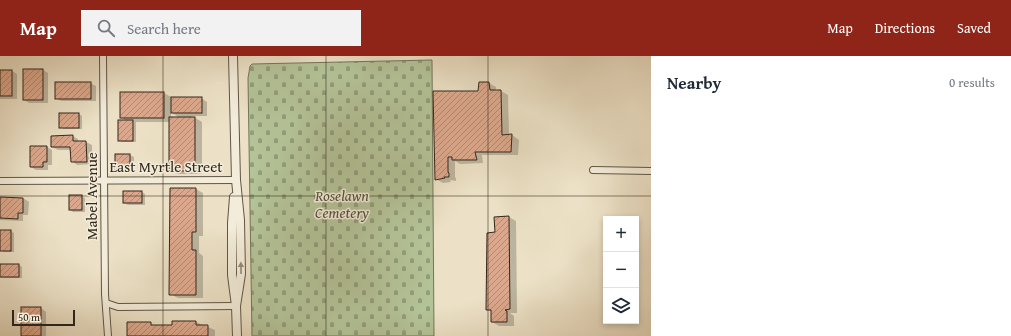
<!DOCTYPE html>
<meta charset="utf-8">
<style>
body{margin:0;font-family:"Gentium Book Plus",serif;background:#f2f2f3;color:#1f2937}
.controls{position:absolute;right:12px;bottom:12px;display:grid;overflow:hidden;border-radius:0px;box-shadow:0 2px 6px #0003}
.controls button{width:36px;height:36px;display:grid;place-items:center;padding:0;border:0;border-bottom:1px solid #e0e1e3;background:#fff;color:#1f2937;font:20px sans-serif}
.scale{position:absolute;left:12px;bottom:10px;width:63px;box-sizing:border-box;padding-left:4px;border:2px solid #32271b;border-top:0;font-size:11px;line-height:14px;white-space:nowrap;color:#32271b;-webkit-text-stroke:3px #f3ecda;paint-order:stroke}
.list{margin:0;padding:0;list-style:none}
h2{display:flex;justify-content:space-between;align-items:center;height:52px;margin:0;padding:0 16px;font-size:17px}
h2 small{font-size:13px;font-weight:400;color:#747a83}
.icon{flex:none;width:22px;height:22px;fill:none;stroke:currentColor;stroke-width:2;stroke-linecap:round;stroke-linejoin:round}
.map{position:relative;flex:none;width:651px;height:280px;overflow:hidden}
header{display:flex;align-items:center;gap:24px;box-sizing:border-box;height:56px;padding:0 20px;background:#8f2418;color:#fff}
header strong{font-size:19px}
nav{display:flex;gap:22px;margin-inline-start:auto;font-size:14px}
.search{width:280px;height:36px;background:#f2f2f3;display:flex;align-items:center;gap:10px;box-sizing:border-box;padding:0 14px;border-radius:0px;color:#747a83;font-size:15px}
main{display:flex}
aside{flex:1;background:#fff}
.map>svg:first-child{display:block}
.cemetery{fill:url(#cemetery-stones);stroke:#73755a}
.shadow{fill:#0003;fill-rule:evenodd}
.building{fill:url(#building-hatch);stroke:#32271b}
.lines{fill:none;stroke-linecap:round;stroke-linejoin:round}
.minor-casing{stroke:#605646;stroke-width:8}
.tertiary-casing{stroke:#605646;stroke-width:10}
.minor{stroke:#f3ecda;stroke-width:6}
.tertiary{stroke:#f3ecda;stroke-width:8}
.oneway{fill:#928a7a}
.grid{fill:none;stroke:#32271b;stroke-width:1;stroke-opacity:0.55}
.labels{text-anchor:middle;stroke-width:3;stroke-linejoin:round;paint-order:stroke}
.street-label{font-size:15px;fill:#32271b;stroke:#f3ecda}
.park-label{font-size:15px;font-style:italic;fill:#524e3a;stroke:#f3ecda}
</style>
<header>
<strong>Map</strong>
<div class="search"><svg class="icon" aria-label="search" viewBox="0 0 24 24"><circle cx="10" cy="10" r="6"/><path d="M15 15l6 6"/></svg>Search here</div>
<nav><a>Map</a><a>Directions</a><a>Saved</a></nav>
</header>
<main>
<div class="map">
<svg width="651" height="280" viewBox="0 0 651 280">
<defs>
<pattern id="cemetery-stones" width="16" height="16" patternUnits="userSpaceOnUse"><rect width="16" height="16" fill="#b4c398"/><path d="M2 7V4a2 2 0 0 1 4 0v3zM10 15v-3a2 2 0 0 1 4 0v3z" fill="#939e7b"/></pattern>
<pattern id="building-hatch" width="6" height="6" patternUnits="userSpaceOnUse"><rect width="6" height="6" fill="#dca88d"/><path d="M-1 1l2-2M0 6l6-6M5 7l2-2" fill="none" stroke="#b38972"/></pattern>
</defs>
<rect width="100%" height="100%" fill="#ece1c6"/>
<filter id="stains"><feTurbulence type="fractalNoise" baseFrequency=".005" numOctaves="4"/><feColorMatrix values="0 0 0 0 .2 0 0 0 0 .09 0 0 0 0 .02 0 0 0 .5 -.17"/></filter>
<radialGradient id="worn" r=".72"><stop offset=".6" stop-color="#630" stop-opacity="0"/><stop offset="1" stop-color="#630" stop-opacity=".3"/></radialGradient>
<path class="cemetery" d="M 432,4 L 434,280 L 252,280 L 248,22 L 250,10 L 252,8 Z"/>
<g class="shadow">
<path d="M 43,14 L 48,17 L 48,47 L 29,47 L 24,44 Z"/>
<path d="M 0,15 L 12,15 L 17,18 L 17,43 L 0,43 Z"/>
<path d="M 90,27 L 96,30 L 96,45 L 61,45 L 56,42 Z"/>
<path d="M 480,27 L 489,27 L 496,31 L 496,35 L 501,35 L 508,39 L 509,79 L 512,79 L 519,84 L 518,99 L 482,99 L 483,107 L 460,108 L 455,105 L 455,121 L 456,122 L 456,125 L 450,124 L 451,126 L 443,127 L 436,123 L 479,36 Z"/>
<path d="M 164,37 L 171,41 L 171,42 L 201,42 L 207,46 L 207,60 L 192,60 L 202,66 L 202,118 L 177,118 L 170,114 L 170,66 L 136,66 L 136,86 L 122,86 L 119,84 L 127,65 L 121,62 ZM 171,56 L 180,62 L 171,62 Z"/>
<path d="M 79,58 L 82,60 L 82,73 L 64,73 L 60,71 Z"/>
<path d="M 73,80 L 78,83 L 78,86 L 86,86 L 92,89 L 92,108 L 77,109 L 72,105 L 71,94 L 58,94 L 52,91 L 52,81 Z"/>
<path d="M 47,91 L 52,94 L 52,109 L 48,109 L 48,114 L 36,114 L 31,111 Z"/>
<path d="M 116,99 L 130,99 L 134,101 L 134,114 L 120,114 L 116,112 Z"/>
<path d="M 196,133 L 203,137 L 203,180 L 199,180 L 199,197 L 203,200 L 203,242 L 178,242 L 170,238 Z"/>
<path d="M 142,136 L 145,138 L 145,149 L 128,149 L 124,147 Z"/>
<path d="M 82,140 L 85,142 L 85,156 L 73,156 L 70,154 Z"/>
<path d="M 0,142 L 23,142 L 29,146 L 28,159 L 23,159 L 23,165 L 0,164 Z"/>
<path d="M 509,161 L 516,165 L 517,257 L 510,257 L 514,260 L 514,270 L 499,270 L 492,266 L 492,256 L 487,253 L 496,177 L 495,162 Z"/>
<path d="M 11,175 L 14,177 L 14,196 L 4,196 L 1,194 Z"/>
<path d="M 0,209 L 19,209 L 22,211 L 22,222 L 3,222 L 0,221 Z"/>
<path d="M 22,252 L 41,252 L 46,256 L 46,280 L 22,280 Z"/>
<path d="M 196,266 L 215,274 L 215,280 L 128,280 L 150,267 L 155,270 L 173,270 Z"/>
</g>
<g class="building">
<rect x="23" y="13" width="20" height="31"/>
<rect x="0" y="14" width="12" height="26"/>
<rect x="55" y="26" width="36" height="17"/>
<path d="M 479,26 L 489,26 L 490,34 L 501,34 L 502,79 L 512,78 L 511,96 L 475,96 L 477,104 L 452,104 L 452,101 L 448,101 L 448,116 L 449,117 L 449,121 L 444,121 L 445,122 L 435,124 L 433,35 L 478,35 Z"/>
<rect x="120" y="36" width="44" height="26"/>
<rect x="171" y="41" width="31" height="16"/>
<rect x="59" y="57" width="20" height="15"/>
<rect x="169" y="61" width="26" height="54"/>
<rect x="118" y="64" width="15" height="21"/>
<path d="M 73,79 L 73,85 L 86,85 L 87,106 L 71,106 L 70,91 L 51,91 L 51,80 Z"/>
<path d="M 30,90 L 47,90 L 47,106 L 43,106 L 43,111 L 30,111 Z"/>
<rect x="115" y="98" width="15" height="15"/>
<path d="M 170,132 L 196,132 L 196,176 L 192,176 L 192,194 L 196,194 L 196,239 L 169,239 Z"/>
<rect x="123" y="135" width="19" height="12"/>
<rect x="69" y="139" width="13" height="15"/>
<path d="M 0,141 L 23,142 L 23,157 L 18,157 L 18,163 L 0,162 Z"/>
<path d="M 509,160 L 510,253 L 505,254 L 507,255 L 507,266 L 491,266 L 491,254 L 486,254 L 487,177 L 495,176 L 494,161 Z"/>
<rect x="0" y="174" width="11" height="21"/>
<rect x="0" y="208" width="19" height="13"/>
<rect x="21" y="251" width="20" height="29"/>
<path d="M 172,265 L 196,265 L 196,269 L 208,269 L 208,280 L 127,280 L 127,266 L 151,266 L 151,269 L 172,269 Z"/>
</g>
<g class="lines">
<g class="minor-casing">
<g id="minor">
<path d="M 103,0 L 105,238 L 108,280"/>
<path d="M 593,114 L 651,115"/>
<path d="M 0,125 L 236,124"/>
<path d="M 106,247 L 118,251 L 236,250"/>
</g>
</g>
<g class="tertiary-casing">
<g id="tertiary">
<path d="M 233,0 L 236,124 L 240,164 L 241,218 L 236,250"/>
<path d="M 234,141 L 232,167 L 232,219 L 236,250 L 237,280"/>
</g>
</g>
<use href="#minor" class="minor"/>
<use href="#tertiary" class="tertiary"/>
</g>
<defs><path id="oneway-solid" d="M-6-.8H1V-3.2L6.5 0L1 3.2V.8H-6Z"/></defs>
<use class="oneway" href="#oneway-solid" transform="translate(241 212) rotate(-91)"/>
<path class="grid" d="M 163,0 L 163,280M 326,0 L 326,280M 488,0 L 488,280M 0,140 L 651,140"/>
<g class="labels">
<g class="street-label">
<text x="166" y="116">East Myrtle Street</text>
<text transform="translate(92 140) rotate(-90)" y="5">Mabel Avenue</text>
</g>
<g class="park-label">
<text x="342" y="145">Roselawn<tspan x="342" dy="17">Cemetery</tspan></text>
</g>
</g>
<rect width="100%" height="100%" filter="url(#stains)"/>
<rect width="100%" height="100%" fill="url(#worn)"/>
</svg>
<div class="controls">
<button>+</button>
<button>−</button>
<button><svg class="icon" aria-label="layers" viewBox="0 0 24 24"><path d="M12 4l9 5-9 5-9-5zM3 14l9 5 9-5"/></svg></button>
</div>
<div class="scale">50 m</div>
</div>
<aside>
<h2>Nearby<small>0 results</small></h2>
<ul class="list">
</ul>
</aside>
</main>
